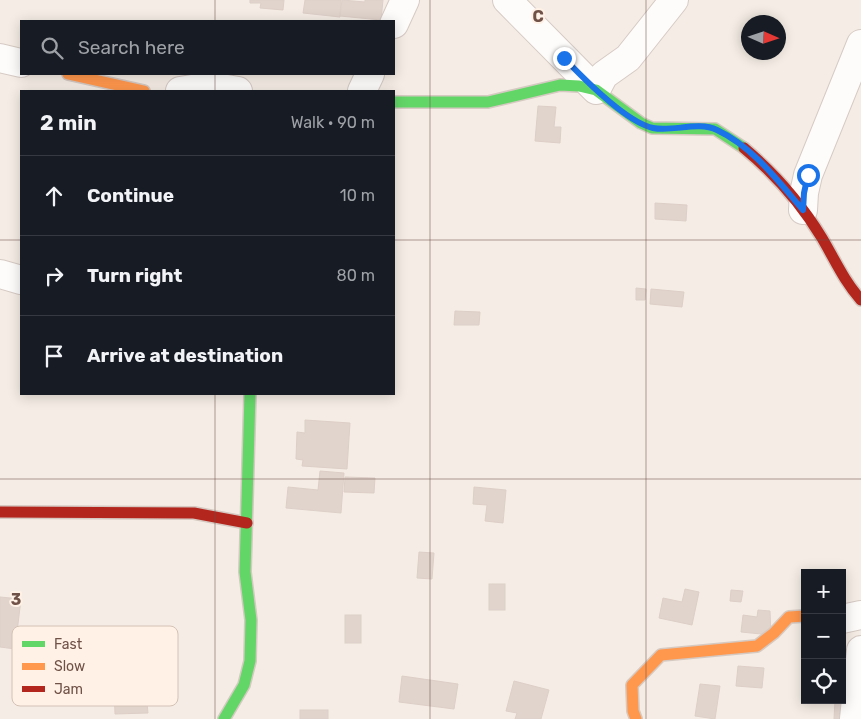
<!DOCTYPE html>
<meta charset="utf-8">
<style>
body{margin:0;font-family:Rubik,sans-serif;background:#20242c;color:#f1f3f6}
.controls{position:absolute;right:15px;bottom:15px;display:grid;overflow:hidden;border-radius:0px;box-shadow:0 2px 12px #0003}
.controls button{width:45px;height:45px;display:grid;place-items:center;padding:0;border:0;border-bottom:1px solid #363941;background:#171b24;color:#f1f3f6;font:25px sans-serif}
.compass{position:absolute;left:741px;top:15px;width:45px;height:45px;border-radius:50%;background:#171b24;box-shadow:0 2px 12px #0003;rotate:93deg}
.stop{position:absolute;width:15px;height:15px;margin:-11px;border:4px solid #1a73e8;border-radius:50%;background:#fff}
.stop.end{background:#1a73e8;border-color:#fff;box-shadow:0 1px 5px #0008}
.list{margin:0;padding:0;list-style:none}
h2{display:flex;justify-content:space-between;align-items:center;height:65px;margin:0;padding:0 20px;font-size:21px}
h2 small{font-size:16px;font-weight:400;color:#9ea1a6}
.list li{display:grid;grid-template-columns:32px 1fr auto;gap:15px;align-items:center;box-sizing:border-box;height:80px;padding:0 20px;border-top:1px solid #363941}
.list b{display:block;font-size:19px;white-space:nowrap}
.list em{font-size:16px;font-style:normal;color:#9ea1a6}
.icon{flex:none;width:28px;height:28px;fill:none;stroke:currentColor;stroke-width:2;stroke-linecap:round;stroke-linejoin:round}
.map{position:relative;flex:none;width:861px;height:719px;overflow:hidden}
.search{position:absolute;background:#171b24;box-shadow:0 2px 12px #0003;left:20px;top:20px;width:375px;height:55px;display:flex;align-items:center;gap:12px;box-sizing:border-box;padding:0 18px;border-radius:0px;color:#9ea1a6;font-size:19px}
.panel{position:absolute;background:#171b24;box-shadow:0 2px 12px #0003;left:20px;top:90px;width:375px;height:305px;border-radius:0px}
.map>svg:first-child{display:block}
.building{fill:#e1d4cd;stroke:#ddcfc8}
.lines{fill:none;stroke-linecap:round;stroke-linejoin:round}
.street-casing{stroke:#d6cac4;stroke-width:30}
.fast-casing{stroke:#d5c9c2;stroke-width:14}
.slow-casing{stroke:#d5c9c2;stroke-width:14}
.jam-casing{stroke:#d5c9c2;stroke-width:14}
.street{stroke:#fefcfb;stroke-width:28}
.fast{stroke:#63d668;stroke-width:11}
.slow{stroke:#ff974d;stroke-width:11}
.jam{stroke:#b3261e;stroke-width:11}
.route{stroke:#1a73e8;stroke-width:6}
.grid{fill:none;stroke:#705148;stroke-width:1;stroke-opacity:0.55}
.key{fill:#fff1e5;stroke:#d4c1b6;stroke-width:1}
.key-label{font-size:14px;fill:#705148}
.grid-label{font-size:16px;text-anchor:middle;font-weight:bold;fill:#705148;stroke:#fff1e5;stroke-width:4;stroke-linejoin:round;paint-order:stroke}
</style>
<div class="map">
<svg width="861" height="719" viewBox="0 0 861 719">
<rect width="100%" height="100%" fill="#f5ede5"/>
<g class="building">
<path d="M 250,0 L 284,0 L 283,10 L 260,8 L 261,3 L 250,3 Z"/>
<path d="M 305,0 L 341,0 L 340,17 L 303,13 Z"/>
<path d="M 342,0 L 365,2 L 365,0 L 383,0 L 381,20 L 340,16 Z"/>
<path d="M 538,106 L 556,107 L 554,127 L 561,127 L 560,143 L 535,141 Z"/>
<path d="M 655,203 L 687,205 L 686,221 L 655,219 Z"/>
<path d="M 636,288 L 646,289 L 645,300 L 636,300 Z"/>
<path d="M 651,289 L 684,292 L 682,307 L 650,304 Z"/>
<path d="M 455,311 L 480,312 L 479,325 L 454,325 Z"/>
<path d="M 305,420 L 350,423 L 347,469 L 302,466 L 303,460 L 296,459 L 297,432 L 305,433 Z"/>
<path d="M 320,471 L 344,473 L 341,513 L 286,508 L 288,487 L 318,490 Z"/>
<path d="M 345,477 L 375,478 L 374,493 L 344,492 Z"/>
<path d="M 474,487 L 506,490 L 503,523 L 485,521 L 487,505 L 473,504 Z"/>
<path d="M 419,552 L 434,553 L 432,579 L 417,578 Z"/>
<rect x="489" y="584" width="16" height="26"/>
<path d="M 685,589 L 699,592 L 692,625 L 659,618 L 663,598 L 682,602 Z"/>
<path d="M 731,590 L 743,591 L 741,602 L 730,601 Z"/>
<path d="M 0,597 L 21,599 L 15,649 L 0,647 Z"/>
<path d="M 758,610 L 770,611 L 771,635 L 741,632 L 743,615 L 757,617 Z"/>
<rect x="345" y="615" width="16" height="28"/>
<path d="M 147,647 L 148,660 L 170,660 L 171,688 L 168,688 L 168,694 L 157,695 L 157,702 L 147,703 L 148,713 L 115,714 L 113,662 L 121,662 L 121,648 Z"/>
<path d="M 738,666 L 764,668 L 762,688 L 736,686 Z"/>
<path d="M 402,676 L 458,684 L 454,709 L 399,702 Z"/>
<path d="M 514,681 L 549,690 L 541,719 L 515,719 L 517,713 L 506,711 Z"/>
<path d="M 700,684 L 720,686 L 715,719 L 695,716 Z"/>
<path d="M 842,698 L 849,699 L 848,719 L 834,719 L 835,700 L 842,700 Z"/>
<rect x="300" y="710" width="28" height="9"/>
</g>
<g class="lines">
<g class="street-casing">
<g id="street">
<path d="M 507,0 L 596,90 L 604,75 L 628,58 L 674,0"/>
<path d="M 394,24 L 405,0"/>
<path d="M 0,58 L 21,63"/>
<path d="M 180,91 L 210,86 L 238,91"/>
<path d="M 362,91 L 370,74"/>
<path d="M 803,210 L 804,193 L 808,175 L 861,44"/>
<path d="M 0,274 L 21,280"/>
<path d="M 842,619 L 861,615"/>
<path d="M 854,719 L 861,650"/>
</g>
</g>
<g class="fast-casing">
<g id="fast">
<path d="M 394,102 L 488,102 L 560,85 L 579,86 L 596,90 L 641,123 L 652,128 L 715,129 L 744,148"/>
<path d="M 224,719 L 244,685 L 250,661 L 251,620 L 245,572 L 250,394"/>
</g>
</g>
<g class="slow-casing">
<g id="slow">
<path d="M 68,74 L 144,91"/>
<path d="M 636,719 L 633,711 L 632,685 L 661,655 L 757,646 L 774,633 L 789,617 L 805,616"/>
</g>
</g>
<g class="jam-casing">
<g id="jam">
<path d="M 744,148 C 774,173 802,205 822,238 C 835,260 844,281 861,300"/>
<path d="M 0,512 L 194,513 L 247,523"/>
</g>
</g>
<use href="#street" class="street"/>
<use href="#fast" class="fast"/>
<use href="#slow" class="slow"/>
<use href="#jam" class="jam"/>
</g>
<g class="lines">
<path class="route" d="M 564,58 C 583,78 626,122 653,128 C 673,132 698,121 717,130 C 753,147 778,181 803,210 L 804,193 L 808,175"/>
</g>
<path class="grid" d="M 215,0 L 215,21M 430,0 L 430,719M 646,0 L 646,719M 215,74 L 215,91M 0,240 L 21,240M 394,240 L 861,240M 215,394 L 215,719M 0,479 L 861,479"/>
<rect x="12" y="626" width="166" height="80" rx="8" class="key"/>
<rect x="22" y="641" width="23" height="6" fill="#63d668"/>
<rect x="22" y="663" width="23" height="7" fill="#ff974d"/>
<rect x="22" y="686" width="23" height="6" fill="#b3261e"/>
<g class="key-label">
<text x="54" y="649">Fast</text>
<text x="54" y="671">Slow</text>
<text x="54" y="694">Jam</text>
</g>
<g class="grid-label">
<text x="538" y="22">C</text>
<text x="16" y="605">3</text>
</g>
</svg>
<div class="controls">
<button>+</button>
<button>−</button>
<button><svg class="icon" aria-label="locate" viewBox="0 0 24 24"><circle cx="12" cy="12" r="6"/><path d="M12 2v4M12 18v4M2 12h4M18 12h4"/></svg></button>
</div>
<svg class="compass" viewBox="-18 -18 36 36"><path d="M0-13l5 13h-10z" fill="#e53935"/><path d="M0 13l5-13h-10z" fill="#9ea1a6"/></svg>
<div class="stop" style="left:808px;top:175px"></div>
<div class="stop end" style="left:564px;top:58px"></div>
<div class="search"><svg class="icon" aria-label="search" viewBox="0 0 24 24"><circle cx="10" cy="10" r="6"/><path d="M15 15l6 6"/></svg>Search here</div>
<section class="panel">
<h2>2 min<small>Walk · 90 m</small></h2>
<ul class="list">
<li><svg class="icon" aria-label="ahead" viewBox="0 0 24 24"><path d="M12 20V5M6 11l6-6 6 6"/></svg><div><b>Continue</b></div><em>10 m</em></li>
<li><svg class="icon" aria-label="right" viewBox="0 0 24 24"><path d="M7 20v-9h11M14 6l5 5-5 5"/></svg><div><b>Turn right</b></div><em>80 m</em></li>
<li><svg class="icon" aria-label="arrive" viewBox="0 0 24 24"><path d="M6 21V4h12l-3 4 3 4H6"/></svg><div><b>Arrive at destination</b></div></li>
</ul>
</section>
</div>
